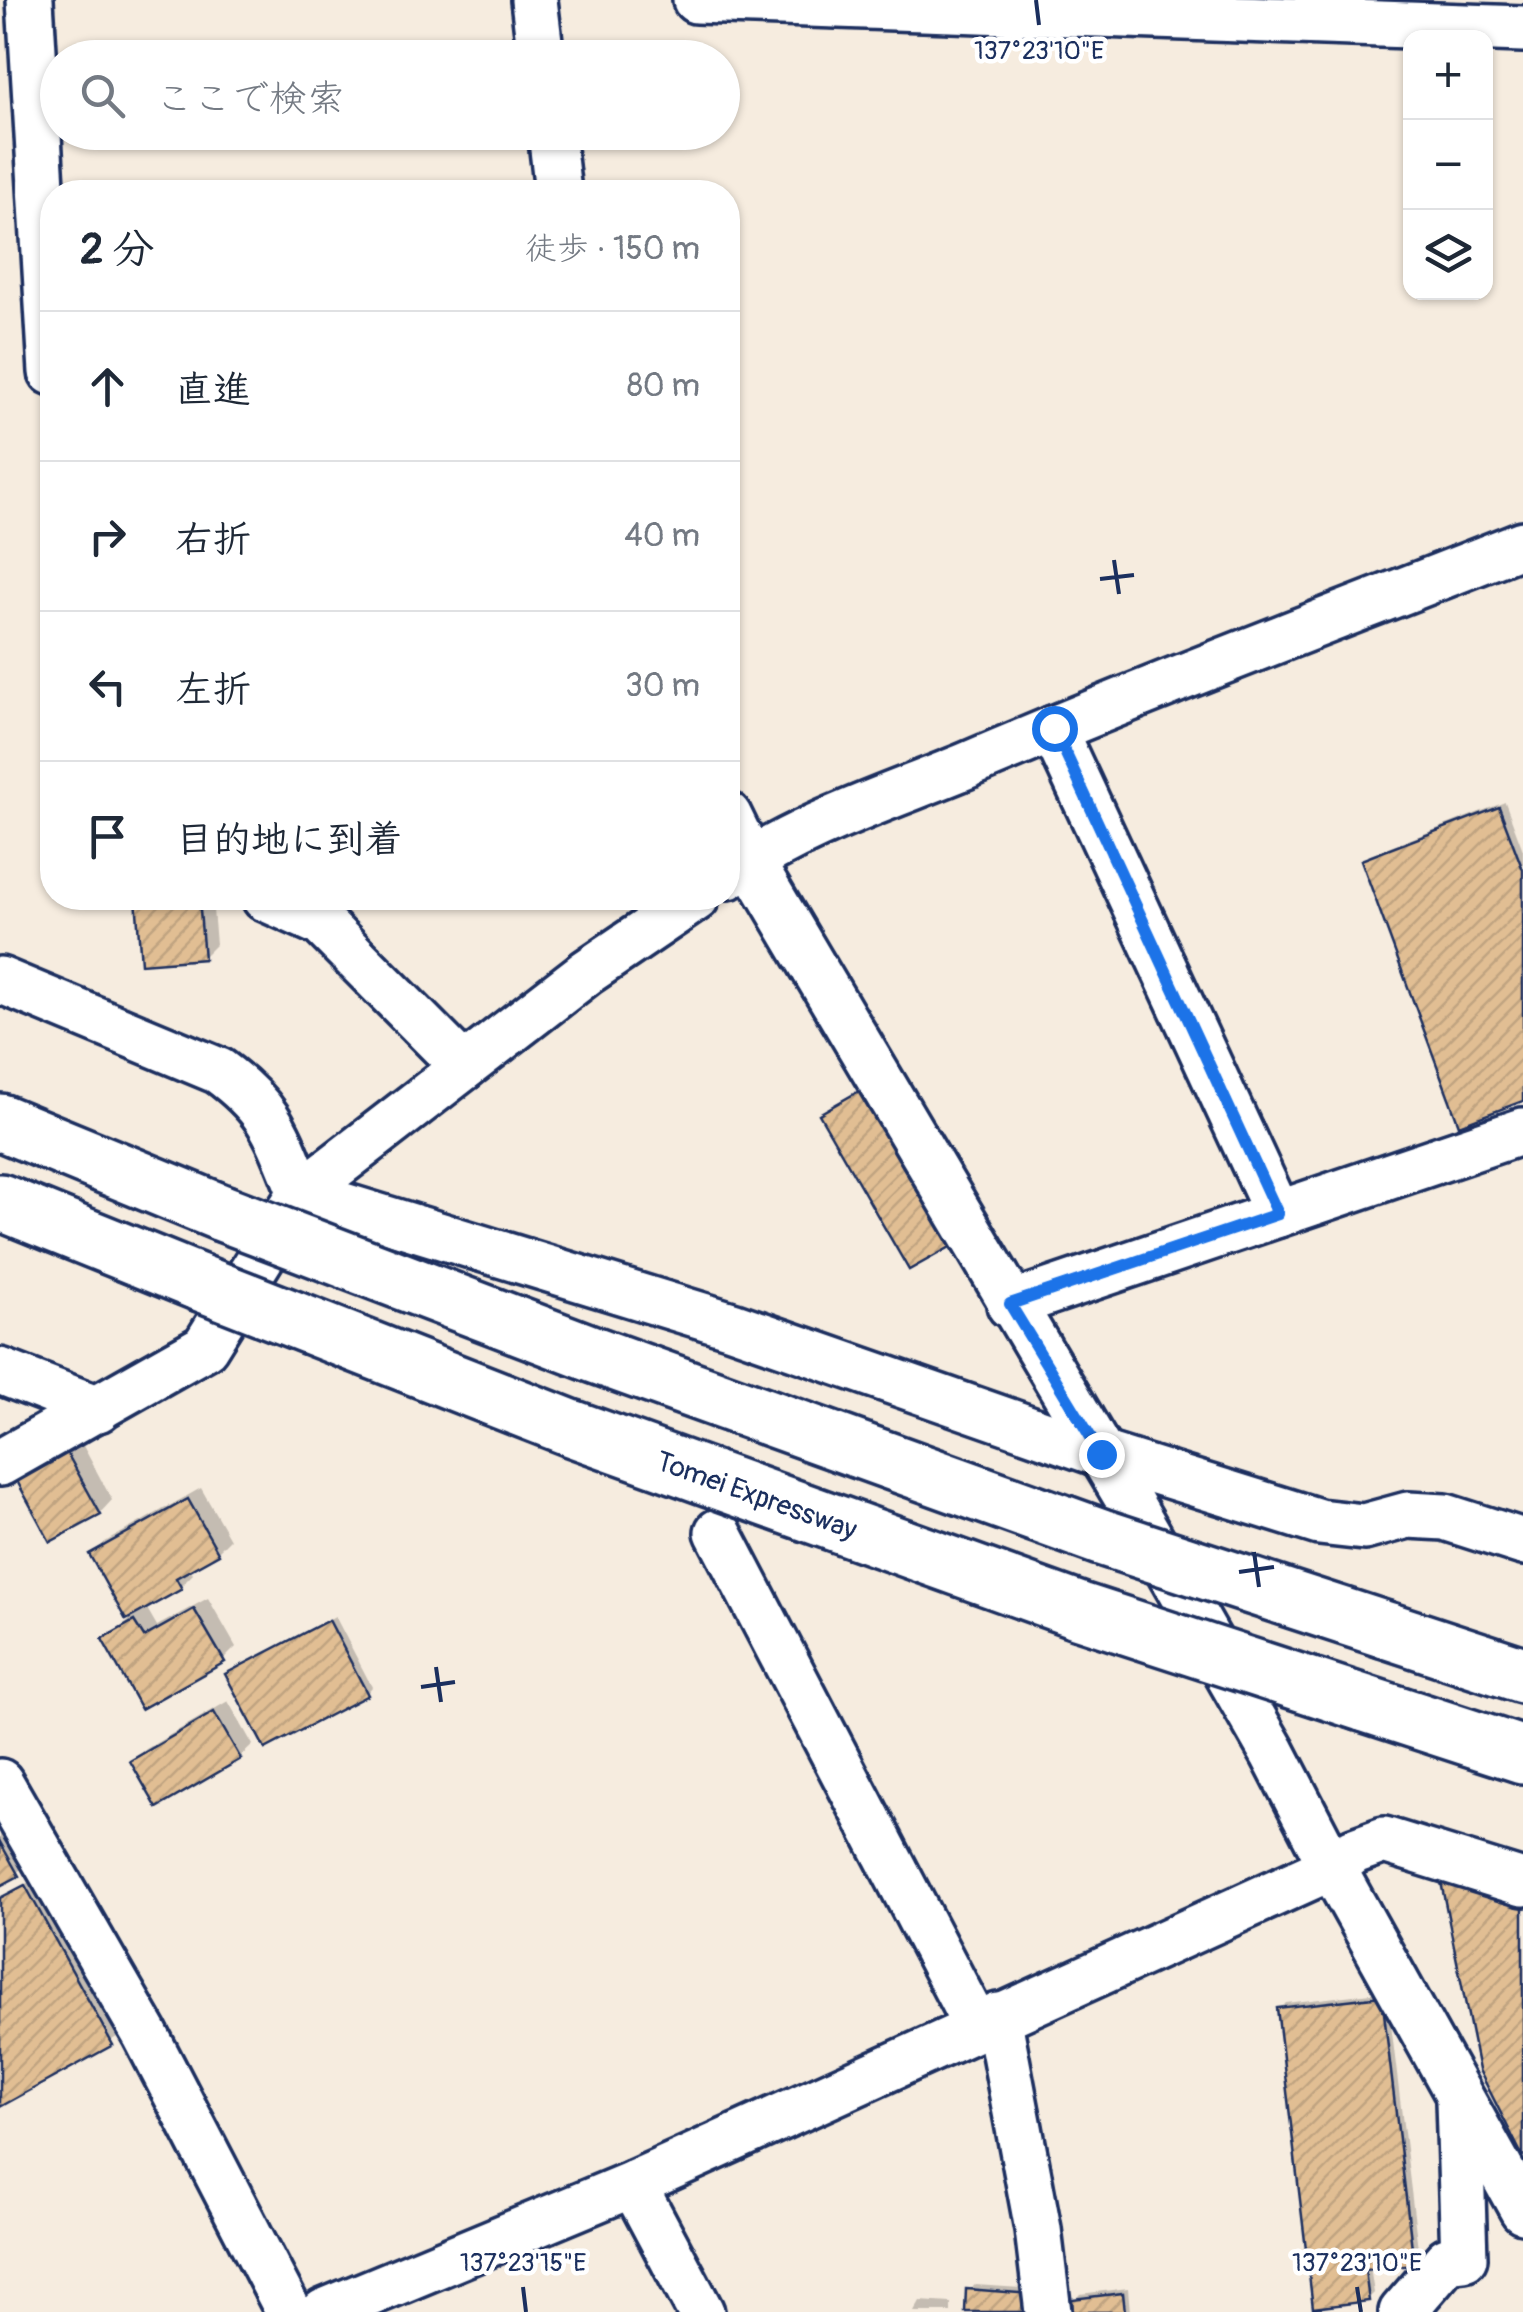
<!DOCTYPE html>
<html lang="ja">
<meta charset="utf-8">
<style>
body{margin:0;font-family:Pangolin,"Klee One",sans-serif;background:#f6f6f7;color:#1f2937}
.controls{position:absolute;right:30px;top:30px;display:grid;overflow:hidden;border-radius:20px;box-shadow:0 2px 8px #0004}
.controls button{width:90px;height:90px;display:grid;place-items:center;padding:0;border:0;border-bottom:2px solid #e0e1e3;background:#fff;color:#1f2937;font:50px sans-serif}
.stop{position:absolute;width:30px;height:30px;margin:-22px;border:8px solid #1a73e8;border-radius:50%;background:#fff}
.stop.end{background:#1a73e8;border-color:#fff;box-shadow:0 2px 10px #0008}
.list{margin:0;padding:0;list-style:none}
h2{display:flex;justify-content:space-between;align-items:center;height:130px;margin:0;padding:0 40px;font-size:42px}
h2 small{font-size:32px;font-weight:400;color:#747a83}
.list li{display:grid;grid-template-columns:65px 1fr auto;gap:30px;align-items:center;box-sizing:border-box;height:150px;padding:0 40px;border-top:2px solid #e0e1e3}
.list b{display:block;font-size:38px;white-space:nowrap}
.list em{font-size:32px;font-style:normal;color:#747a83}
.icon{flex:none;width:55px;height:55px;fill:none;stroke:currentColor;stroke-width:2;stroke-linecap:round;stroke-linejoin:round}
.map{position:relative;flex:none;width:1523px;height:2312px;overflow:hidden}
.search{position:absolute;background:#fff;box-shadow:0 2px 8px #0004;left:40px;top:40px;width:700px;height:110px;display:flex;align-items:center;gap:25px;box-sizing:border-box;padding:0 35px;border-radius:55px;color:#747a83;font-size:38px}
.panel{position:absolute;background:#fff;box-shadow:0 2px 8px #0004;left:40px;top:180px;width:700px;height:730px;border-radius:40px}
.map>svg:first-child{display:block}
.shadow{fill:#0003}
.building{fill:url(#building-hatch);stroke:#1b2f5e;stroke-width:2.5}
.lines{fill:none;stroke-linecap:round;stroke-linejoin:round}
.minor-casing{stroke:#1b2f5e;stroke-width:52}
.highway-casing{stroke:#1b2f5e;stroke-width:62}
.minor{stroke:#fff;stroke-width:45}
.highway{stroke:#fff;stroke-width:55}
.highway-bridge-casing{stroke:#1b2f5e;stroke-width:62;stroke-linecap:butt}
.highway-bridge{stroke:#fff;stroke-width:55}
.route{stroke:#1a73e8;stroke-width:12}
.ticks{fill:none;stroke:#1b2f5e;stroke-width:4}
.labels{text-anchor:middle;stroke-width:9;stroke-linejoin:round;paint-order:stroke}
.street-label{font-size:28px;fill:#1b2f5e;stroke:#fff}
.ticks-label{font-size:25px;text-anchor:middle;fill:#1b2f5e;stroke:#fff;stroke-width:9;stroke-linejoin:round;paint-order:stroke}
</style>
<div class="map">
<svg width="1523" height="2312" viewBox="0 0 1523 2312">
<defs>
<pattern id="building-hatch" width="6" height="6" patternUnits="userSpaceOnUse" patternTransform="scale(2.5)"><rect width="6" height="6" fill="#e1be93"/><path d="M-1 1l2-2M0 6l6-6M5 7l2-2" fill="none" stroke="#c0a481"/></pattern>
</defs>
<rect width="100%" height="100%" fill="#f6ecdf"/>
<filter id="ink" filterUnits="userSpaceOnUse"><feTurbulence type="fractalNoise" baseFrequency=".01" numOctaves="2"/><feDisplacementMap in="SourceGraphic" scale="20" xChannelSelector="R" yChannelSelector="G"/><feConvolveMatrix kernelMatrix="1 2 1 2 8 2 1 2 1" color-interpolation-filters="sRGB"/></filter>
<g filter="url(#ink)">
<g class="shadow">
<path d="M 1505,802 L 1523,850 L 1523,1098 L 1364,861 L 1370,855 Z"/>
<path d="M 140,898 L 212,898 L 216,944 L 203,957 L 139,899 Z"/>
<path d="M 81,1442 L 112,1500 L 100,1513 L 51,1539 L 20,1481 L 32,1468 Z"/>
<path d="M 201,1488 L 230,1539 L 217,1552 L 189,1567 L 193,1574 L 180,1587 L 146,1607 L 157,1626 L 208,1598 L 236,1647 L 223,1660 L 105,1640 L 129,1621 L 92,1555 L 105,1542 Z"/>
<path d="M 335,1616 L 372,1687 L 367,1693 L 228,1674 Z"/>
<path d="M 228,1701 L 253,1745 L 240,1757 L 133,1762 L 146,1749 Z"/>
<path d="M 0,1792 L 1,1828 L 23,1868 L 0,1884 Z"/>
<path d="M 31,1881 L 117,2037 L 0,2105 L 0,1898 Z"/>
<path d="M 1387,1991 L 1419,2257 L 1413,2263 L 1370,2267 L 1374,2293 L 1368,2299 L 1280,2009 L 1286,2003 Z"/>
<path d="M 975,2285 L 1037,2289 L 967,2312 L 969,2290 Z"/>
<path d="M 1128,2288 L 1130,2312 L 1076,2312 L 1074,2300 L 1080,2294 Z"/>
<path d="M 920,2301 L 951,2303 L 951,2312 L 914,2312 Z"/>
</g>
<g class="building">
<path d="M 1499,807 L 1523,870 L 1523,1101 L 1459,1125 L 1361,860 Z"/>
<path d="M 136,898 L 199,898 L 204,959 L 141,964 Z"/>
<path d="M 861,1090 L 952,1246 L 909,1270 L 819,1114 Z"/>
<path d="M 67,1453 L 101,1515 L 50,1542 L 17,1481 Z"/>
<path d="M 188,1499 L 219,1554 L 176,1578 L 182,1589 L 126,1620 L 89,1554 Z"/>
<path d="M 194,1609 L 225,1662 L 141,1709 L 102,1639 L 134,1621 L 144,1637 Z"/>
<path d="M 329,1620 L 368,1695 L 265,1749 L 225,1674 Z"/>
<path d="M 214,1712 L 241,1759 L 157,1808 L 130,1761 Z"/>
<path d="M 0,1842 L 19,1876 L 0,1886 Z"/>
<path d="M 1440,1877 L 1523,1901 L 1523,2157 L 1479,2070 Z"/>
<path d="M 25,1885 L 113,2045 L 0,2107 L 0,1898 Z"/>
<path d="M 1382,1996 L 1414,2265 L 1365,2270 L 1369,2301 L 1313,2308 L 1277,2008 Z"/>
<path d="M 966,2289 L 1033,2294 L 1031,2312 L 965,2312 Z"/>
<path d="M 1123,2293 L 1125,2312 L 1073,2312 L 1072,2299 Z"/>
</g>
<g class="lines">
<g class="minor-casing">
<g id="minor">
<path d="M 30,0 L 52,372"/>
<path d="M 534,0 L 541,58"/>
<path d="M 696,0 L 1523,29"/>
<path d="M 551,132 L 558,192"/>
<path d="M 1053,729 L 1278,1214"/>
<path d="M 728,815 L 750,860 L 1128,1499 L 1273,1753 L 1332,1867 L 1523,2210"/>
<path d="M 728,876 C 799,826 888,798 968,765 C 1151,687 1338,617 1523,544"/>
<path d="M 265,898 L 321,923 L 464,1067"/>
<path d="M 0,980 L 219,1071 C 272,1110 277,1134 301,1193 L 732,1325 L 1101,1454 L 1319,1522 L 1364,1527 L 1408,1515 L 1445,1517 L 1523,1542"/>
<path d="M 1010,1305 L 1523,1131"/>
<path d="M 0,1371 L 98,1409"/>
<path d="M 0,1463 L 205,1347 L 301,1193 L 587,972 L 696,898"/>
<path d="M 718,1532 L 976,2026"/>
<path d="M 0,1782 L 145,2034 L 289,2312"/>
<path d="M 998,2016 L 1038,2229 L 1048,2312"/>
<path d="M 633,2184 L 701,2312"/>
<path d="M 324,2312 L 633,2184 L 1332,1867 L 1354,1851 L 1384,1840 L 1523,1883"/>
<path d="M 1402,2312 L 1447,2260 L 1464,2258 L 1459,2101"/>
</g>
</g>
<g class="highway-casing">
<g id="highway">
<path d="M 0,1122 L 222,1213"/>
<path d="M 0,1202 L 198,1282"/>
<path d="M 1386,1630 L 1523,1675"/>
<path d="M 1363,1703 L 1523,1755"/>
</g>
</g>
<use href="#minor" class="minor"/>
<use href="#highway" class="highway"/>
<g class="highway-bridge-casing">
<g id="highway-bridge">
<path d="M 222,1213 L 595,1355 L 1101,1537 L 1386,1630"/>
<path id="s1" d="M 198,1282 L 571,1428 L 1080,1611 L 1363,1703"/>
</g>
</g>
<use href="#highway-bridge" class="highway-bridge"/>
</g>
</g>
<g class="lines" filter="url(#ink)">
<path class="route" d="M 1054,728 L 1278,1214 L 1010,1304 L 1101,1454"/>
</g>
<path class="ticks" d="M 1036,0 L 1039,25M 1114,560 L 1119,594M 1100,579 L 1134,575M 1254,1552 L 1259,1587M 1239,1572 L 1274,1567M 436,1667 L 441,1702M 421,1687 L 455,1682M 523,2287 L 526,2312M 1357,2287 L 1361,2312"/>
<g class="labels">
<g class="street-label">
<text dy="10" stroke="none"><textPath href="#s1" startOffset="598">Tomei Expressway</textPath></text>
</g>
</g>
<g class="ticks-label">
<text x="1039" y="59">137°23'10"E</text>
<text x="523" y="2271">137°23'15"E</text>
<text x="1357" y="2271">137°23'10"E</text>
</g>
</svg>
<div class="controls">
<button>+</button>
<button>−</button>
<button><svg class="icon" aria-label="layers" viewBox="0 0 24 24"><path d="M12 4l9 5-9 5-9-5zM3 14l9 5 9-5"/></svg></button>
</div>
<div class="stop" style="left:1054px;top:728px"></div>
<div class="stop end" style="left:1101px;top:1454px"></div>
<div class="search"><svg class="icon" aria-label="search" viewBox="0 0 24 24"><circle cx="10" cy="10" r="6"/><path d="M15 15l6 6"/></svg>ここで検索</div>
<section class="panel">
<h2>2 分<small>徒歩 · 150 m</small></h2>
<ul class="list">
<li><svg class="icon" aria-label="ahead" viewBox="0 0 24 24"><path d="M12 20V5M6 11l6-6 6 6"/></svg><div><b>直進</b></div><em>80 m</em></li>
<li><svg class="icon" aria-label="right" viewBox="0 0 24 24"><path d="M7 20v-9h11M14 6l5 5-5 5"/></svg><div><b>右折</b></div><em>40 m</em></li>
<li><svg class="icon" aria-label="left" viewBox="0 0 24 24"><path d="M17 20v-9H6M10 6l-5 5 5 5"/></svg><div><b>左折</b></div><em>30 m</em></li>
<li><svg class="icon" aria-label="arrive" viewBox="0 0 24 24"><path d="M6 21V4h12l-3 4 3 4H6"/></svg><div><b>目的地に到着</b></div></li>
</ul>
</section>
</div>
